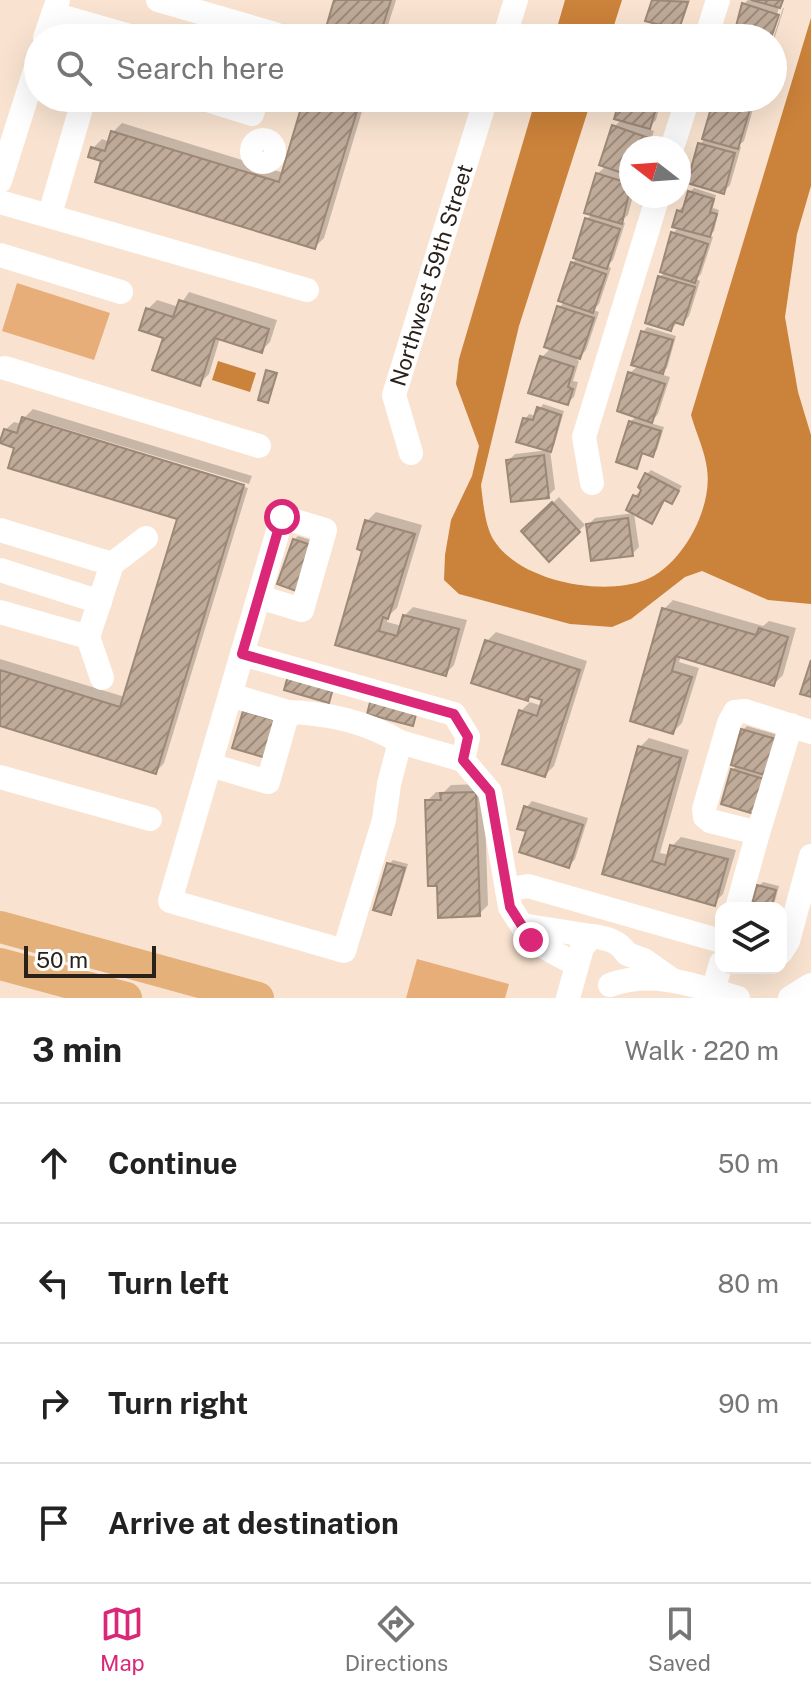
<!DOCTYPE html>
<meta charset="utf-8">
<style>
body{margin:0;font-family:"Public Sans",sans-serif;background:#f2f2f2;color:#222}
.controls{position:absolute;right:24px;bottom:24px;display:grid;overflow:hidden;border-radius:16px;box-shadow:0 8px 32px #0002}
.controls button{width:72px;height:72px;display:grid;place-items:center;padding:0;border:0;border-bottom:2px solid #e0e0e0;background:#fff;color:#222;font:40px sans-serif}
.compass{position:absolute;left:619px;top:136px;width:72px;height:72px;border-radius:50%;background:#fff;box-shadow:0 8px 32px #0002;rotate:287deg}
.scale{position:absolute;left:24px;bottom:20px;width:132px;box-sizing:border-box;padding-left:8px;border:4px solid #29211a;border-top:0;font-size:22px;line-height:28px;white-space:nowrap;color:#29211a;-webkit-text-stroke:6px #fff;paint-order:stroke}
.stop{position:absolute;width:24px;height:24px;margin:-18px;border:6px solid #db2777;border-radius:50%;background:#fff}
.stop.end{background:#db2777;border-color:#fff;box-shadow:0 2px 8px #0008}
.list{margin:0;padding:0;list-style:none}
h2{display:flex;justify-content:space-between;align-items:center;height:104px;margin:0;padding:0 32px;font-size:34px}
h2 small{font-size:26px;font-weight:400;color:#767676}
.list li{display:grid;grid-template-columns:52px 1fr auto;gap:24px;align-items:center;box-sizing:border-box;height:120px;padding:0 32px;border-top:2px solid #e0e0e0}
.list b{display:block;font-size:30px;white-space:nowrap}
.list em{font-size:26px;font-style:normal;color:#767676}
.icon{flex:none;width:44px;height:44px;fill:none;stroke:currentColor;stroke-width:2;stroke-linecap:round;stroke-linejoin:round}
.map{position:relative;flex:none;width:811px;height:998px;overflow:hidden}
.search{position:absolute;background:#fff;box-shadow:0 8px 32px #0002;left:24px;right:24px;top:24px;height:88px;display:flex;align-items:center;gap:20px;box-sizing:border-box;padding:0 28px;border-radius:44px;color:#767676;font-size:30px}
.sheet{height:584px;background:#fff}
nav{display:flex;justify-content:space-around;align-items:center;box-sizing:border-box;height:112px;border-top:2px solid #e0e0e0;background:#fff;font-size:22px;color:#767676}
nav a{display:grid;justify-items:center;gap:4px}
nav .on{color:#db2777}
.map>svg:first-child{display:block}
.park{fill:#e8ae7a}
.water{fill:#cb823a}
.shadow{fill:#0003}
.building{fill:url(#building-hatch);stroke:#9c8876;stroke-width:2}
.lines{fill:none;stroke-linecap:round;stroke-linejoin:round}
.minor{stroke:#fff;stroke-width:24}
.major{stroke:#e3b179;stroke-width:32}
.route{stroke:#db2777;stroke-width:10}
.labels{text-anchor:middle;stroke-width:7;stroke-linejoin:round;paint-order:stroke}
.street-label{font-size:22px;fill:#29211a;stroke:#fff}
</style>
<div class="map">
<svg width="811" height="998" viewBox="0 0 811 998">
<defs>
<pattern id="building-hatch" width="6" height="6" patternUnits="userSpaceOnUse" patternTransform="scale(2)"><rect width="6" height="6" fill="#c0ab99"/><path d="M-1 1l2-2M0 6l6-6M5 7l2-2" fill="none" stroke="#9c8b7c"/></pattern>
</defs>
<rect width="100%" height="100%" fill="#f9e3d0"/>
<g class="park">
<path d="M 17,283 L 110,313 L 94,360 L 2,331 Z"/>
<path d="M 417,959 L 509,984 L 505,998 L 406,998 Z"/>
</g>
<g class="water">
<path d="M 565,0 L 622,0 L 610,38 L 554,38 Z"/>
<path d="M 811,18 L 811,186 L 797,234 L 785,317 L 798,392 L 811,435 L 811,604 L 768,600 L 702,571 L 685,577 L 631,619 L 612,627 L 570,624 L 459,594 L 444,580 L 445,555 L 451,520 L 472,476 L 479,446 L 456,384 L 459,359 L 536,98 L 592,98 L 519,326 L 481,485 C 483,502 485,525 493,539 C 518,581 602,597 645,580 C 682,566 713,508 707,469 C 705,451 696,433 691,415 Z"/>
<path d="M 218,361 L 256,373 L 250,392 L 212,380 Z"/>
</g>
<g class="shadow">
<path d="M 336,0 L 396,0 L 384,38 L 325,38 Z"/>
<path d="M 654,0 L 690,0 L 679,32 L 675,36 L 662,24 L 648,19 Z"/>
<path d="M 748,0 L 784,0 L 780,5 L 769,38 L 735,38 L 744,4 Z"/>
<path d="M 783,8 L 784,8 L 773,43 L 773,39 Z"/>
<path d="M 307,98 L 366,98 L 324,238 L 315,247 L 93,148 L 102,139 L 110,142 L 113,132 L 122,123 L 284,173 Z"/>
<path d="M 622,98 L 662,98 L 656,120 L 647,129 L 654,131 L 648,148 L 631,148 L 633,196 L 628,215 L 621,221 L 625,223 L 613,260 L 607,266 L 611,268 L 599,304 L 593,310 L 599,312 L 586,350 L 577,360 L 579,361 L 573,381 L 578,382 L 574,397 L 567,403 L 542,357 L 551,348 L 559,307 L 565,302 L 572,263 L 578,258 L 587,219 L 593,213 L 597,174 L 606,166 L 614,127 L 622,119 Z"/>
<path d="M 717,98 L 755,98 L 751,101 L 755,102 L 744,141 L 738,146 L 741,147 L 730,185 L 723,192 L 700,144 L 706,138 Z"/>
<path d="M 694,188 L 716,195 L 713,208 L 719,210 L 714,231 L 709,236 L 713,237 L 701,274 L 696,279 L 700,281 L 689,316 L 683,323 L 678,322 L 671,329 L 660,277 L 665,272 L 663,271 L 673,233 L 679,227 L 678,211 L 682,207 L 686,208 L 690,192 Z"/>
<path d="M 189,292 L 277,320 L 270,342 L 261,351 L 220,338 L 209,374 L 200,383 L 148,309 L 157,300 L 179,307 Z"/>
<path d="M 647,327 L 676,336 L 667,368 L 660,374 L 670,377 L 658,414 L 650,423 L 664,427 L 657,450 L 652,454 L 644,452 L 637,466 L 630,422 L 637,416 L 630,373 L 639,365 L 643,332 Z"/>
<path d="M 543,404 L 564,411 L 554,446 L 550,450 L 525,419 L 529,414 L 536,416 Z"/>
<path d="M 33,409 L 252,476 L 249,484 L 26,417 L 26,421 L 248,488 L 164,763 L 156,772 L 0,724 L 0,659 L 125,697 L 179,517 L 17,446 L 5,430 L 14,422 L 22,424 L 24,418 Z"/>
<path d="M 550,450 L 555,489 L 548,496 L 508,461 L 515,454 Z"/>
<path d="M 651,470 L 682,486 L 672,501 L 666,498 L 651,521 L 635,496 L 639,492 L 642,493 L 647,474 Z"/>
<path d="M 559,497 L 585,525 L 549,559 L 523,531 Z"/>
<path d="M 376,512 L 422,525 L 397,608 L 388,616 L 387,622 L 402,626 L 404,616 L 413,607 L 467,620 L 454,665 L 445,674 L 338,644 L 364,549 L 367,521 Z"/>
<path d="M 634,513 L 639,547 L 632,554 L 588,525 L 595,518 Z"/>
<path d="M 298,536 L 314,541 L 296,588 L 294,540 Z"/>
<path d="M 673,600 L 763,626 L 769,621 L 796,628 L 783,675 L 774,684 L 681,656 L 679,662 L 699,668 L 682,723 L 673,732 L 664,609 Z"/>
<path d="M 496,632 L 587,661 L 554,766 L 545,775 L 521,711 L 530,702 L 542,706 L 545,699 L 531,694 L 527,699 L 487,641 Z"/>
<path d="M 747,726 L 778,735 L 754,812 L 732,770 L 737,765 L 743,730 Z"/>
<path d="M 649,738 L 689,750 L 660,853 L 670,855 L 672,846 L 681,837 L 736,850 L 723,894 L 714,903 L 604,873 L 640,747 Z"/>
<path d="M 484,784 L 488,905 L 479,914 L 439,884 L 427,801 L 436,792 L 444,792 L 451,785 Z"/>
<path d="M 532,801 L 588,818 L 575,859 L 569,866 L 528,830 L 526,808 Z"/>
<path d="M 393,860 L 408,864 L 394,909 L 390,913 L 389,864 Z"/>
<path d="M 763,882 L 779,886 L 773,908 L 753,908 L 759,886 Z"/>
</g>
<g class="building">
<path d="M 334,0 L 391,0 L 379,38 L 323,38 Z"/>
<path d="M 652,0 L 688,2 L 676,38 L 657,32 L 660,25 L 645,21 Z"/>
<path d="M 751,0 L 783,0 L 780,8 Z"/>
<path d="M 742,3 L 779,15 L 771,38 L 733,38 Z"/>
<path d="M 304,98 L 361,98 L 315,249 L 95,182 L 101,161 L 88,157 L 91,147 L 105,151 L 111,131 L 279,182 Z"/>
<path d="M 620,98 L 659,98 L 650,129 L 614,119 Z"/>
<path d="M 714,98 L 750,109 L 738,149 L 702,139 Z"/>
<path d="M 612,125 L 649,138 L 645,148 L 631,148 L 631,176 L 599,165 Z"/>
<path d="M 698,143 L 735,153 L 724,194 L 687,183 Z"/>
<path d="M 596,173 L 631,184 L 622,224 L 584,213 Z"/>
<path d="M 688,191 L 714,199 L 710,212 L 717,214 L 710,237 L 672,227 L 677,210 L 682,212 Z"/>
<path d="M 585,218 L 620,229 L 607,269 L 573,258 Z"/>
<path d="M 671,232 L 708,244 L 695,283 L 660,272 Z"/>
<path d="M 571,262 L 606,274 L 593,313 L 558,301 Z"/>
<path d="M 658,276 L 695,287 L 683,325 L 674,322 L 671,331 L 645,323 Z"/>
<path d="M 179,300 L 269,329 L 262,353 L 215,338 L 200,386 L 152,370 L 163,338 L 139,330 L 146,308 L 173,317 Z"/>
<path d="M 557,306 L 594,318 L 580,359 L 544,347 Z"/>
<path d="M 641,331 L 673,340 L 663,374 L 631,365 Z"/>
<path d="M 540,356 L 574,367 L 568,387 L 573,389 L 568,405 L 528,393 Z"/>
<path d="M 266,370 L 277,373 L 268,403 L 258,400 Z"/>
<path d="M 628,372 L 665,384 L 652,423 L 617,411 Z"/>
<path d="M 537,407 L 561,415 L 551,452 L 516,442 L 523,418 L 533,420 Z"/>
<path d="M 22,417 L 244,485 L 156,774 L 0,726 L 0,670 L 120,707 L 177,519 L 8,468 L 14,448 L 0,443 L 0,441 L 4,429 L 17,433 Z"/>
<path d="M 629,421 L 661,431 L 653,457 L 642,453 L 637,469 L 616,462 Z"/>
<path d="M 544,455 L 549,498 L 511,502 L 506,460 Z"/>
<path d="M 645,473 L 679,491 L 672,504 L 664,500 L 652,524 L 626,510 L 633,495 L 638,497 L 641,490 L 638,487 Z"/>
<path d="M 552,502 L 580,532 L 549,562 L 521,531 Z"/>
<path d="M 628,518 L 633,556 L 591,561 L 586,524 Z"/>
<path d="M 365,520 L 415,534 L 388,619 L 383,617 L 379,631 L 397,636 L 403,615 L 459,629 L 446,676 L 335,645 L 362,551 L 357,549 Z"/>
<path d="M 293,539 L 311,545 L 296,591 L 277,584 Z"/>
<path d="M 662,608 L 756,635 L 759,628 L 788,637 L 774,686 L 676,656 L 672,671 L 692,677 L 673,734 L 630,721 Z"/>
<path d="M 485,640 L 580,670 L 545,777 L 502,764 L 519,710 L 537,716 L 542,700 L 529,696 L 528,701 L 471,683 Z"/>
<path d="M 811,660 L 811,697 L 800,694 Z"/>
<path d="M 289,672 L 334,685 L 329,703 L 284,690 Z"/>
<path d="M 372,695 L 418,707 L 413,726 L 367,714 Z"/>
<path d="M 243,711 L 278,721 L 266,758 L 232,748 Z"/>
<path d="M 741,729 L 776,739 L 765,775 L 731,765 Z"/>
<path d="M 638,746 L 681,758 L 652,861 L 665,865 L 670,845 L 728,859 L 715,906 L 602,874 Z"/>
<path d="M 731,769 L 764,779 L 754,814 L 721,804 Z"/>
<path d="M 476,792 L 480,916 L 438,918 L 437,886 L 428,886 L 425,800 L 441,800 L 440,793 Z"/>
<path d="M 524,806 L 583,825 L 569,868 L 519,852 L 526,831 L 517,829 Z"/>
<path d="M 387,863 L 405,868 L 391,915 L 373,910 Z"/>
<path d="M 757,885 L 776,890 L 771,908 L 751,908 Z"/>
</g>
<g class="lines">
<g class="minor">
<path d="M 158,0 L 275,34 L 274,38"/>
<path d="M 53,14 L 137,38"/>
<path d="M 45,38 L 58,0"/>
<path d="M 504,38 L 516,0"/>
<path d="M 706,38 L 718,0"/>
<path d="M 201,98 L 252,114 L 257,98"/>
<circle cx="263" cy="151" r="11"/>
<path d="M 672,148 L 688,98"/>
<path d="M 0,181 L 38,61"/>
<path d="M 0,202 L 307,290"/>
<path d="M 50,214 L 84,98"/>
<path d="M 0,255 L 121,292"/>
<path d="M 5,368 L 259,446"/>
<path id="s1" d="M 411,453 L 394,395 L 486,98"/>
<path d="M 592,483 L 584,437 L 658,196"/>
<path d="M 0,530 L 112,564 L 88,637 L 0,612"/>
<path d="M 112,564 L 146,538"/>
<path d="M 0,570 L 100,602"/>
<path d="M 259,597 L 302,610 L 325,530 L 282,517 L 170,901 L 344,951 L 384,820 L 389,784 L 400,742 L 463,760 L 490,792 L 510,907 L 531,940 L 577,965"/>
<path d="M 88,637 L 102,678"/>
<path d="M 242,654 L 454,714 L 468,737 L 463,760"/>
<path d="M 288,712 C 326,713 367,722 400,742"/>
<path d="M 210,765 L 268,782 L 288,712 L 230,695"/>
<path d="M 0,777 L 150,819"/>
<path d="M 758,833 L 791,725"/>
<path d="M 507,890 L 528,886 L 721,941"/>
<path d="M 737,908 L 758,833 L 710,821 L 705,817 L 704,809 L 729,723 L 735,712 L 745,711 L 811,732"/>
<path d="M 522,925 L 591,936"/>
<path d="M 781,952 L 788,941 L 811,856"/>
<path d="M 610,985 C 653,969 696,986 738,998"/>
<path d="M 568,998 L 582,948 L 591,936 C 606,938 618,940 627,954 L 644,960 L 671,979"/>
<path d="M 711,998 L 721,963"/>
<path d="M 790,998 L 811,985"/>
</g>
<g class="major">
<path d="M 0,927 L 258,998"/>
<path d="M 0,964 L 126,998"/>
</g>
</g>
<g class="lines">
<path class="route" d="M 282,517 L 242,654 L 454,714 L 468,737 L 463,760 L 490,792 L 510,907 L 531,940"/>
</g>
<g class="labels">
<g class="street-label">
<text dy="8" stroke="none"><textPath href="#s1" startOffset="186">Northwest 59th Street</textPath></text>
</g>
</g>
</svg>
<div class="controls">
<button><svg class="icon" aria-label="layers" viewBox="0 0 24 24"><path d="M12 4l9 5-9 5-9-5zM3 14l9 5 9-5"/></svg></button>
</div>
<svg class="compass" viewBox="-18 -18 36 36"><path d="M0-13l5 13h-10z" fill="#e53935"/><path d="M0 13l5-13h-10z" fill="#767676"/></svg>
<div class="scale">50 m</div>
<div class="stop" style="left:282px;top:517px"></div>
<div class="stop end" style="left:531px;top:940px"></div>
<div class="search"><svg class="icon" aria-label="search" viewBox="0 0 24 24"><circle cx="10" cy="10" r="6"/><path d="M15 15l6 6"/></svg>Search here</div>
</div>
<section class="sheet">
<h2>3 min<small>Walk · 220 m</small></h2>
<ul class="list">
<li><svg class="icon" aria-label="ahead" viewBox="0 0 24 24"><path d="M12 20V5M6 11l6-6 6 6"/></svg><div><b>Continue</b></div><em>50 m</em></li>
<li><svg class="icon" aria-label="left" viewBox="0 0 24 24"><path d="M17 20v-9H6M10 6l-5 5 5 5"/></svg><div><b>Turn left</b></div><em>80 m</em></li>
<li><svg class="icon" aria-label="right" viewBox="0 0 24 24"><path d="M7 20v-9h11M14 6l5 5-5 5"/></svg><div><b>Turn right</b></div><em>90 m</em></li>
<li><svg class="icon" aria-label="arrive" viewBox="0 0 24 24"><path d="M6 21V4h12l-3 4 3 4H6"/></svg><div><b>Arrive at destination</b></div></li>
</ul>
</section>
<nav>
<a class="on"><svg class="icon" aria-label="map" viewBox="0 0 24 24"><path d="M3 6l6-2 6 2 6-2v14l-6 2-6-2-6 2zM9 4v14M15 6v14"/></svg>Map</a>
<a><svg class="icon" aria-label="directions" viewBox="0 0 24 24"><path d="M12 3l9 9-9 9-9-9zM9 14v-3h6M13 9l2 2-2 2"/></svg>Directions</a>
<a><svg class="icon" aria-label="saved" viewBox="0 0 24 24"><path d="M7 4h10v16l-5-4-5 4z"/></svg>Saved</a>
</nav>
